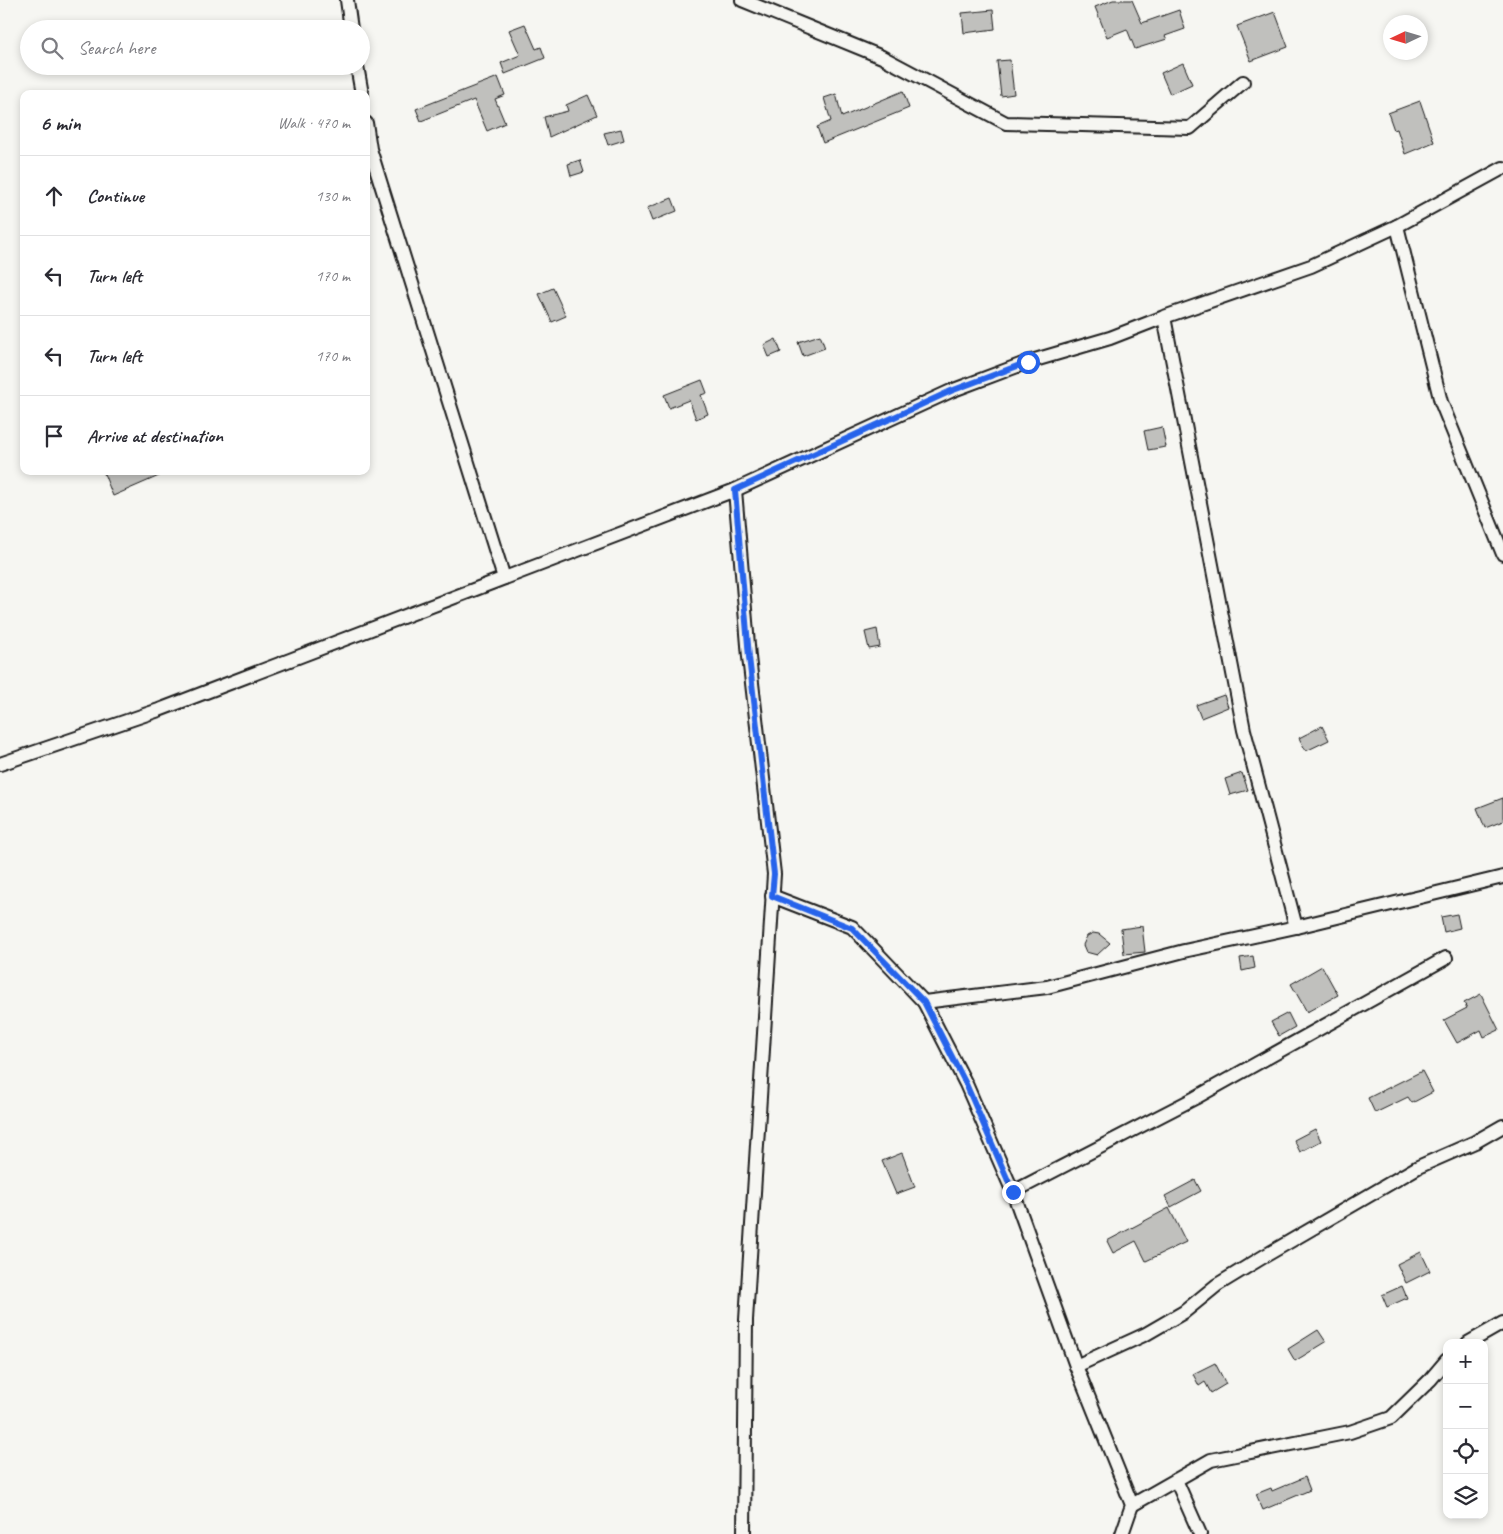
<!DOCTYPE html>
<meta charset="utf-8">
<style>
body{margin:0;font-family:Caveat,sans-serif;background:#f2f2f3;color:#2b2b33}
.controls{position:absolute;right:15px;bottom:15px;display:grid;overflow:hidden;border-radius:10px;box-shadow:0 2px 8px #0003}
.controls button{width:45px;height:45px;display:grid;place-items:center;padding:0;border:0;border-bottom:1px solid #e1e1e2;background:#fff;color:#2b2b33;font:25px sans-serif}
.compass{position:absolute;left:1383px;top:15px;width:45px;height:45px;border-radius:50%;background:#fff;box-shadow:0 2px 8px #0003;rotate:266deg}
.stop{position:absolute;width:15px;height:15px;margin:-11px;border:4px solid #2563eb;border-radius:50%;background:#fff}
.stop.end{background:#2563eb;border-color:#fff;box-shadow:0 1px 5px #0008}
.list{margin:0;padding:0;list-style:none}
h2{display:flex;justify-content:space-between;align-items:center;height:65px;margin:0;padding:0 20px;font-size:21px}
h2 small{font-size:16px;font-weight:400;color:#7c7c81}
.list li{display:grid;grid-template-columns:32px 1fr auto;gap:15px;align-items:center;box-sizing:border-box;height:80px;padding:0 20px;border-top:1px solid #e1e1e2}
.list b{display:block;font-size:19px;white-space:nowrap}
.list em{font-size:16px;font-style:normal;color:#7c7c81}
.icon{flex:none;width:28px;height:28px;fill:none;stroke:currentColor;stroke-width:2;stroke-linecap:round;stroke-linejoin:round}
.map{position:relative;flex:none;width:1503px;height:1534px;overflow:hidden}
.search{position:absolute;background:#fff;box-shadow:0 2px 8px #0003;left:20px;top:20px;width:350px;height:55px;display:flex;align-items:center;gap:12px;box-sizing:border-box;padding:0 18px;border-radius:28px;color:#7c7c81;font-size:19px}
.panel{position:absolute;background:#fff;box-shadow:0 2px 8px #0003;left:20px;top:90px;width:350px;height:385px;border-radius:10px}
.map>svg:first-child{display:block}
.building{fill:#c0c0bd;stroke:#1c1c1c}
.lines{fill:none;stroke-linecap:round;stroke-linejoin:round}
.minor-casing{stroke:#1c1c1c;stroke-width:16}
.minor{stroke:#f6f6f2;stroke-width:12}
.route{stroke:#2563eb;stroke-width:6}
</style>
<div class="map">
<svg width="1503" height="1534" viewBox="0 0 1503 1534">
<rect width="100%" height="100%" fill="#f6f6f2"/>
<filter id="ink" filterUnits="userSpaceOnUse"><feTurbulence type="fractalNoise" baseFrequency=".02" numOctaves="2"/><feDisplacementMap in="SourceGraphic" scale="10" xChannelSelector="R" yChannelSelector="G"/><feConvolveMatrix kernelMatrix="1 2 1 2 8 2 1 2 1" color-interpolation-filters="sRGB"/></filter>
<g filter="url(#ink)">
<g class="building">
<path d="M 1113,0 L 1132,0 L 1142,23 L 1179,10 L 1185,29 L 1165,36 L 1167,39 L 1135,49 L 1127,29 L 1107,37 L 1095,7 Z"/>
<path d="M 993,10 L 995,29 L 964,33 L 962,13 Z"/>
<path d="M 1275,12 L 1288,47 L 1251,61 L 1237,26 Z"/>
<path d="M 525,24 L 536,49 L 541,47 L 545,58 L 505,74 L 501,63 L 520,55 L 509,30 Z"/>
<path d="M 1010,60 L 1014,94 L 1001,96 L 997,61 Z"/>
<path d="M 1183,63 L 1192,84 L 1170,94 L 1161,73 Z"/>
<path d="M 498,77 L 505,95 L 495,99 L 505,123 L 487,131 L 474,100 L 421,121 L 416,109 Z"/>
<path d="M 903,91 L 909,108 L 823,143 L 817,127 L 831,121 L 824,98 L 836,94 L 842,117 Z"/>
<path d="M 588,95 L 597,115 L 549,137 L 544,117 L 568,111 L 566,105 Z"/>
<path d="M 1420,101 L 1434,142 L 1405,154 L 1397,129 L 1394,130 L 1388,113 Z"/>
<path d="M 621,129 L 624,140 L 608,145 L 604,133 Z"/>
<path d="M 580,160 L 584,172 L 571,176 L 568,164 Z"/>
<path d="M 672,198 L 677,211 L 652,221 L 647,208 Z"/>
<path d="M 553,288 L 566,316 L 552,322 L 539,294 Z"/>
<path d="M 820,335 L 825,348 L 803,356 L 798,342 Z"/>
<path d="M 776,339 L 781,352 L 769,357 L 764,345 Z"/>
<path d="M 702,380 L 707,393 L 701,395 L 708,414 L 696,419 L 689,400 L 669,408 L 664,395 Z"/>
<path d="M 1162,427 L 1166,447 L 1148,450 L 1144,431 Z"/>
<path d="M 103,471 L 168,471 L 168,472 L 113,496 Z"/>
<path d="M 877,629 L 880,647 L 869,649 L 865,632 Z"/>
<path d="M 1224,695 L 1228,707 L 1201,718 L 1196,705 Z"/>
<path d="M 1322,726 L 1329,740 L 1306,751 L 1299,738 Z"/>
<path d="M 1242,773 L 1248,790 L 1230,795 L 1225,779 Z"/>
<path d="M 1503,798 L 1503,821 L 1485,828 L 1477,808 Z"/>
<path d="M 1457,914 L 1460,928 L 1444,932 L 1441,917 Z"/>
<path d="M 1142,926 L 1145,952 L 1124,954 L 1121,929 Z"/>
<path d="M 1093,933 L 1099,934 L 1110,943 L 1097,955 L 1086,952 L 1083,945 L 1087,936 Z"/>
<path d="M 1253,956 L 1255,968 L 1242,971 L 1240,958 Z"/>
<path d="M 1322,966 L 1338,995 L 1307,1012 L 1291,984 Z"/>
<path d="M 1481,994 L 1499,1030 L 1484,1037 L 1481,1030 L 1457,1043 L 1444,1020 L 1467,1008 L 1464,1003 Z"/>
<path d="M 1288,1013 L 1295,1027 L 1279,1036 L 1271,1022 Z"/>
<path d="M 1422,1071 L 1433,1092 L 1412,1103 L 1408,1097 L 1375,1113 L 1368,1098 Z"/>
<path d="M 1315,1129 L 1321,1141 L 1300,1152 L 1294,1140 Z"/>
<path d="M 902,1153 L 915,1187 L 896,1194 L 882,1161 Z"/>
<path d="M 1195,1180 L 1201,1191 L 1171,1207 L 1165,1196 Z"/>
<path d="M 1169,1208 L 1186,1242 L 1146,1261 L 1136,1241 L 1113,1253 L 1107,1241 Z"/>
<path d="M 1421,1252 L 1430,1271 L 1406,1283 L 1397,1264 Z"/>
<path d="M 1402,1286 L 1407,1298 L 1387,1307 L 1382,1295 Z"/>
<path d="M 1318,1330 L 1326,1342 L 1295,1361 L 1288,1349 Z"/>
<path d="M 1215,1363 L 1226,1384 L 1211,1393 L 1205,1382 L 1199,1386 L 1193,1374 Z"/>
<path d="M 1305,1477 L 1310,1490 L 1263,1510 L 1256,1494 L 1271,1488 L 1272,1491 Z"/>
</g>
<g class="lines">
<g class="minor-casing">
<g id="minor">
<path d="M 347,0 L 351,29"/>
<path d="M 742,0 L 882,57 L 1006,123 L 1190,128 L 1243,82"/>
<path d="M 357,66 L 362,94"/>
<path d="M 366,123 L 370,149 L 504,578"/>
<path d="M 1397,226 L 1441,402 L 1503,554"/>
<path d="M 1164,317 L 1244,730 L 1296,927"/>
<path d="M 735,490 L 749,657 L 774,874 L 746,1320 L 744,1534"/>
<path d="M 0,764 L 159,710 L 735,490 L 951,391 L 1028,362 L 1110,338 L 1164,317 L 1311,266 L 1397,226 L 1503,168"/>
<path d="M 772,896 L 852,927 L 924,1002 L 1047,987 L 1184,951 L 1296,927 L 1503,877"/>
<path d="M 924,1002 L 966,1084 L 1013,1192 L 1076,1366 L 1132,1505 L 1122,1534"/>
<path d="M 1013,1192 L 1195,1098 L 1446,958"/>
<path d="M 1468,1343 L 1503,1323"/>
<path d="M 1076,1366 L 1146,1334 L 1184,1312 L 1217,1285 L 1263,1257 L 1418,1167 L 1475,1142 L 1503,1126"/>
<path d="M 1176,1480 L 1200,1534"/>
<path d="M 1132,1505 L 1211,1460 L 1350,1432 L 1391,1418 L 1430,1380 L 1447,1360"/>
</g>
</g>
<use href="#minor" class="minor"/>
</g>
</g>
<g class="lines" filter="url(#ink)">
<path class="route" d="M 1013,1192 L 966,1084 L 924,1002 L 852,928 L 772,896 L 774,874 L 749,657 L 735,490 L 951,391 L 1028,362"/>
</g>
</svg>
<div class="controls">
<button>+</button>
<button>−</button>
<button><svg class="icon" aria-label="locate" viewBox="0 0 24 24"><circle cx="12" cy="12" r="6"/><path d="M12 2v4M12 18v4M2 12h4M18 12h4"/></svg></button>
<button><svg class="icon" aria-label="layers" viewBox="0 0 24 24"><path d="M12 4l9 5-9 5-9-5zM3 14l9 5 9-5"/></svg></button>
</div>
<svg class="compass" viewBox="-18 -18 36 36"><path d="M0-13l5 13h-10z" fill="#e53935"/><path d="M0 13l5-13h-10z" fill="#7c7c81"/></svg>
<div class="stop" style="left:1028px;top:362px"></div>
<div class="stop end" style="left:1013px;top:1192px"></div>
<div class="search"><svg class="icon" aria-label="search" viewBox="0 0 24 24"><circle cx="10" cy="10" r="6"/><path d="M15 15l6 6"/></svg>Search here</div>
<section class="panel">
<h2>6 min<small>Walk · 470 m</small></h2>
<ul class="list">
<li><svg class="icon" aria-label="ahead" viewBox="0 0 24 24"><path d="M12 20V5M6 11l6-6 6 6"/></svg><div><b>Continue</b></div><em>130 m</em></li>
<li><svg class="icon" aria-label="left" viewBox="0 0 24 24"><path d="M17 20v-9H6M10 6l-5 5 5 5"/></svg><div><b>Turn left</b></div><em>170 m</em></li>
<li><svg class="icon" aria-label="left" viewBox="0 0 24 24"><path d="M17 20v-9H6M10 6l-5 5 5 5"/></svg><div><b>Turn left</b></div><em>170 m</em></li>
<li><svg class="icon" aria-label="arrive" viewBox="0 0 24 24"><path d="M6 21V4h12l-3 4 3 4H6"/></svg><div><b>Arrive at destination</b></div></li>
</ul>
</section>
</div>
